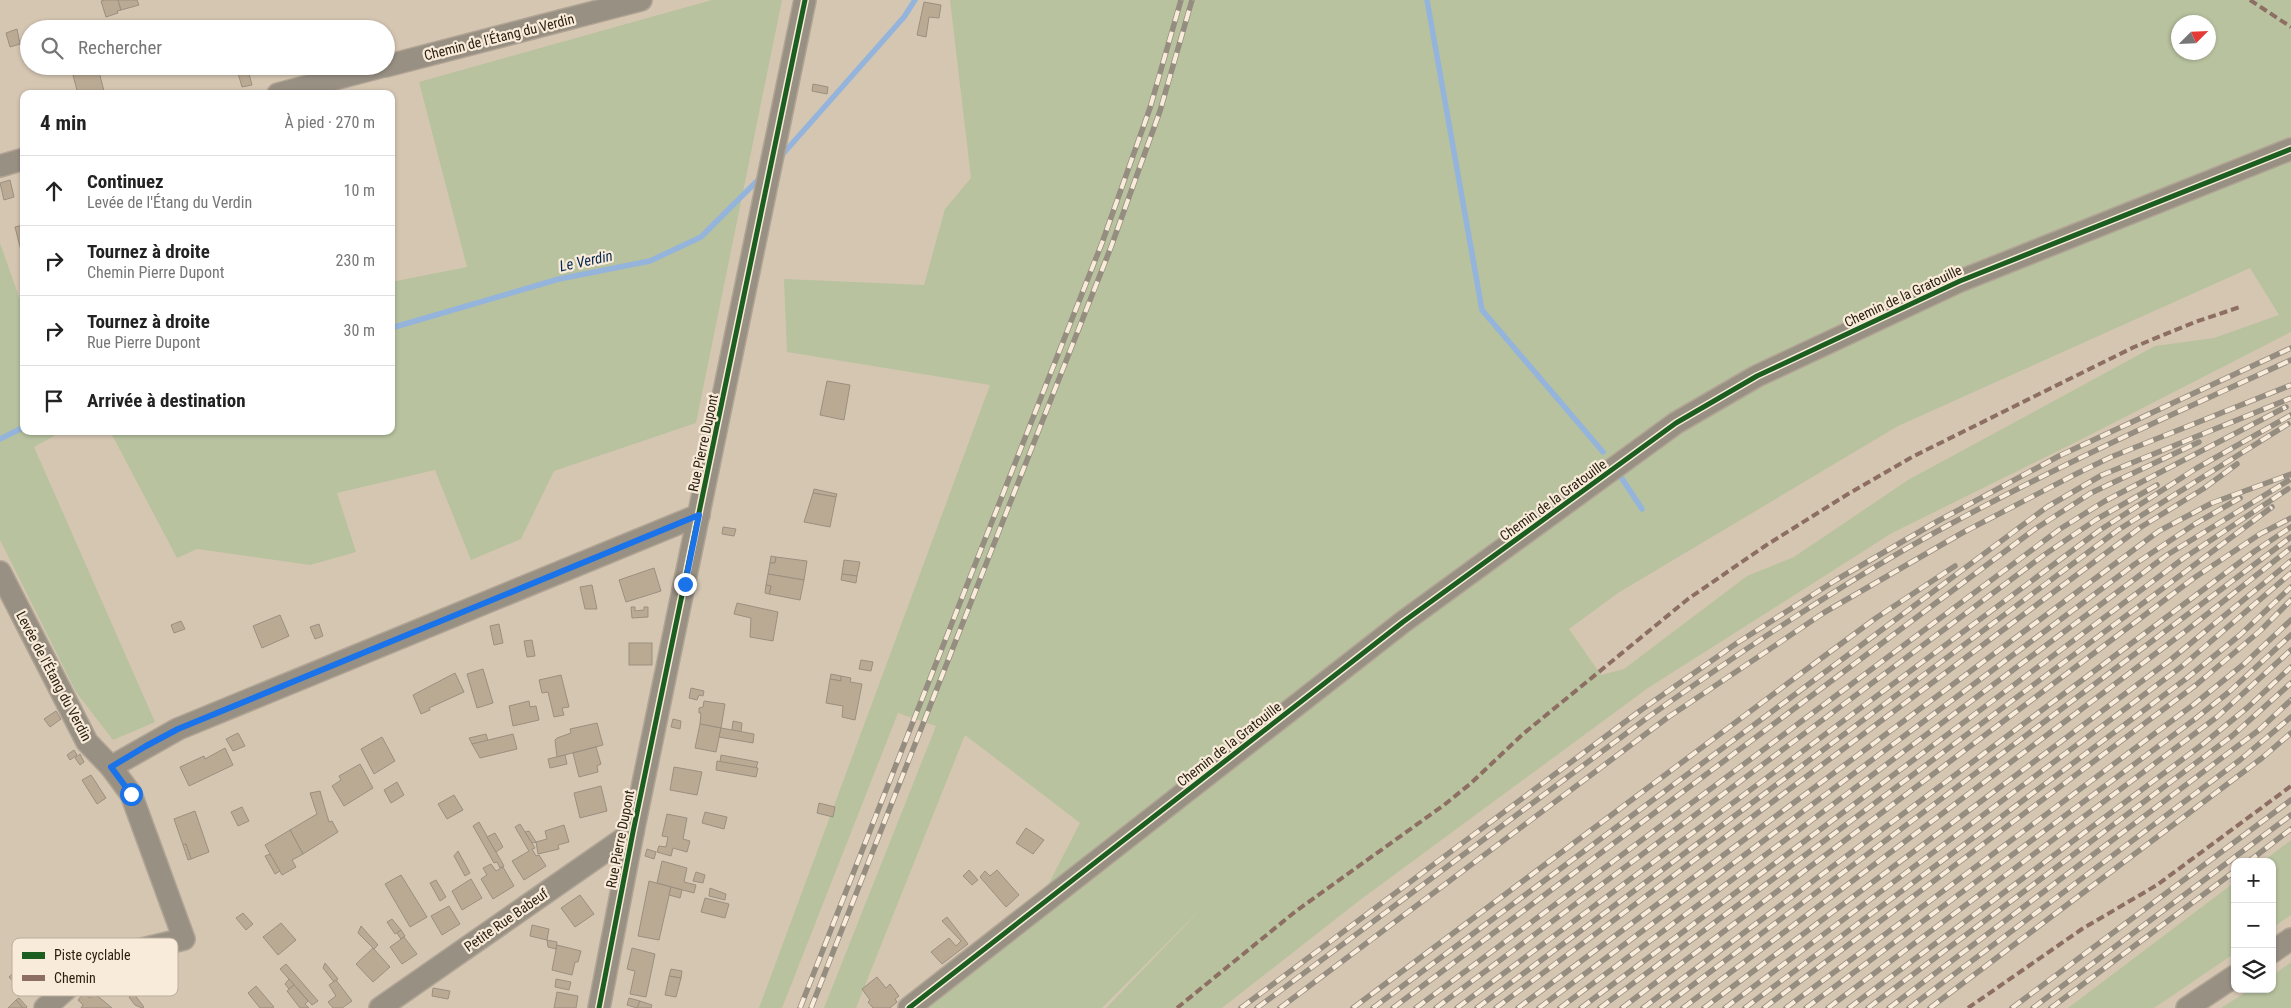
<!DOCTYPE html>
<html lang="fr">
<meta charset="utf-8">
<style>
body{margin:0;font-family:"Roboto Condensed",sans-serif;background:#f2f2f2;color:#222}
.controls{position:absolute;right:15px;bottom:15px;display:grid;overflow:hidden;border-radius:10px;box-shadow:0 1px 4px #0004}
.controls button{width:45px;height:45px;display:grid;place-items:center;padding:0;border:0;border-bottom:1px solid #e0e0e0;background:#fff;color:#222;font:25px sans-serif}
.compass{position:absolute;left:2171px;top:15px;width:45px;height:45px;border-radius:50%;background:#fff;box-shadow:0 1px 4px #0004;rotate:66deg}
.stop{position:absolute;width:15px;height:15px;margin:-11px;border:4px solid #1a73e8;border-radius:50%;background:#fff}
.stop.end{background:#1a73e8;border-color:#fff;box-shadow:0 1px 5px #0008}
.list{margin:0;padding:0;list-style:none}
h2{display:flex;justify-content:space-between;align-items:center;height:65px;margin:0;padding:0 20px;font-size:21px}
h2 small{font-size:16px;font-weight:400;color:#767676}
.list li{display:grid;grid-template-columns:32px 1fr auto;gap:15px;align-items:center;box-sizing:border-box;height:70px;padding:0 20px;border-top:1px solid #e0e0e0}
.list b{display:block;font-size:19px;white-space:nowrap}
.list p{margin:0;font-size:16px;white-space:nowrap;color:#767676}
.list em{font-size:16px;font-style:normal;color:#767676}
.icon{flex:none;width:28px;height:28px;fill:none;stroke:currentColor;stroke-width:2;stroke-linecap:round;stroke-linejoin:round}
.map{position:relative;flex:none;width:2291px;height:1008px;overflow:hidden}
.search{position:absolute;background:#fff;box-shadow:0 1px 4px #0004;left:20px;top:20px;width:375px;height:55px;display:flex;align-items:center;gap:12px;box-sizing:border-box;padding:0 18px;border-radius:28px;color:#767676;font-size:19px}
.panel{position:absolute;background:#fff;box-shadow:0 1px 4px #0004;left:20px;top:90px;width:375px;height:345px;border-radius:10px}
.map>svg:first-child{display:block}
.green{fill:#b8c29f;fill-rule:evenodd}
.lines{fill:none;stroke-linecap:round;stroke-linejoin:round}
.stream{stroke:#95b4dc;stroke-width:5.5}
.building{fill:#bbaa93;stroke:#9a8f80}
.minor-casing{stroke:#b0a494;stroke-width:24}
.minor{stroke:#999084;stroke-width:21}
.rail-casing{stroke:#968d81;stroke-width:5.5}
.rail{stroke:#f9ebd9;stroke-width:4;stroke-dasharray:11;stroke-linecap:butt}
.quiet{stroke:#8d6e63;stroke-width:4;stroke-dasharray:8 4;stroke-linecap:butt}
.cycleway-casing{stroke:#f9ebd9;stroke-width:8}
.cycleway{stroke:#1b5e20;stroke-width:5}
.route{stroke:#1a73e8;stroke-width:6}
.labels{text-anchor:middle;stroke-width:4.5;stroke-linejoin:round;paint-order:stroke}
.street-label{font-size:14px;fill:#281e10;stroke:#f9ebd9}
.water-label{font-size:15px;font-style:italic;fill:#052851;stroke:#f9ebd9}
.key{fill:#f9ebd9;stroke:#baae9d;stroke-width:1}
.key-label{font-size:14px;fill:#281e10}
</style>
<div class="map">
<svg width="2291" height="1008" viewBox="0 0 2291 1008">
<rect width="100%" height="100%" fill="#d5c6b2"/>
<g class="green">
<path d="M 712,0 L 782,0 L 696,423 L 554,471 L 521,539 L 471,560 L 435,470 L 337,493 L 356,552 L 310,565 L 197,549 L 177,558 L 110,431 L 391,431 L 391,282 L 467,267 L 419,82 Z"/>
<path d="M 950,0 L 2291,0 L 2291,332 L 2084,438 L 1892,533 L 1648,688 L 1360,900 L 1222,1008 L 1106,1008 L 1204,906 L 1102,1008 L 899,1008 L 1045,891 L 1080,823 L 965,735 L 856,1008 L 824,1008 L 936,726 L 898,713 L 782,1008 L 759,1008 L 990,385 L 787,352 L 784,279 L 924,285 L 945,209 L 971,178 ZM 2178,22 L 2208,22 L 2208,52 L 2178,52 ZM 2250,268 L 2279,315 L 2214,338 L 2155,346 L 1908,480 L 1794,557 L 1747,576 L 1624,669 L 1601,675 L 1569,629 L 1618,593 L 1898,426 Z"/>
<path d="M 0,243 L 24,311 L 24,431 L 63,431 L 34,447 L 155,722 L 113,740 L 76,692 L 0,540 Z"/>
<path d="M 2291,840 L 2291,915 L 2272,928 L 2272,862 L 2262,862 Z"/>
<path d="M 2235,882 L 2235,953 L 2154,1008 L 2068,1008 Z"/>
<path d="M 2291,962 L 2291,1008 L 2221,1008 L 2251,989 L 2272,989 L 2272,976 Z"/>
</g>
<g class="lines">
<g class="stream">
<path d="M 1427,0 L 1482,310 L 1603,452"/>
<path d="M 782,155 L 904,17 L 915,0"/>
<path d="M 391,328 L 559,279 L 650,261 L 701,237 L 761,177"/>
<path d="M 0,439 L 24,427"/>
<path d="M 1617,471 L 1642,509"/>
</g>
</g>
<g class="building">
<path d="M 105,0 L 118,0 L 121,10 L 117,11 L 118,13 L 106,17 L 101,1 Z"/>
<path d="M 118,0 L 137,0 L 139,5 L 121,10 Z"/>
<path d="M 924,2 L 941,5 L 939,18 L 929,17 L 926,37 L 917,35 Z"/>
<path d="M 272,25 L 273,29 L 263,29 L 263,27 Z"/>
<path d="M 17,29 L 20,44 L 10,47 L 6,33 Z"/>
<path d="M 236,66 L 247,66 L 252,85 L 242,87 Z"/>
<path d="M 98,68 L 104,91 L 78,94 L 73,75 Z"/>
<path d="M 813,84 L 828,87 L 827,94 L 812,91 Z"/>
<path d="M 10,180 L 14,197 L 4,200 L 0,183 Z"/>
<path d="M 24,225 L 24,262 L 15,227 Z"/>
<path d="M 827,381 L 850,385 L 844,420 L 820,415 Z"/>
<path d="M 814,489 L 837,494 L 836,497 L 813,493 Z"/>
<path d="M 813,493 L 836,497 L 830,527 L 804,522 Z"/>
<path d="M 723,527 L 736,529 L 734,536 L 722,534 Z"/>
<path d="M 771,556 L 776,557 L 775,563 L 770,563 Z"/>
<path d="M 776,557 L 807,561 L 804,580 L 768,574 L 770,563 L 775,563 Z"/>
<path d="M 844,560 L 860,562 L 857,576 L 842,574 Z"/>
<path d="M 654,568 L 661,591 L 626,602 L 619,580 Z"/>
<path d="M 768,574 L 804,580 L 800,600 L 769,594 L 771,586 L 766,585 Z"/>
<path d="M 842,574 L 857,576 L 856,583 L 841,580 Z"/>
<path d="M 592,585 L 597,609 L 585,609 L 580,587 Z"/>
<path d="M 766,585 L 771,586 L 769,594 L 765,593 Z"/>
<path d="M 737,603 L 778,612 L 773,641 L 750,637 L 751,618 L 734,614 Z"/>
<path d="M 631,607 L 635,607 L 635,611 L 644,610 L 644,607 L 648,607 L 648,617 L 632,618 Z"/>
<path d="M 280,615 L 289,636 L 262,648 L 253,626 Z"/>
<path d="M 181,621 L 185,629 L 174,633 L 171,625 Z"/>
<path d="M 319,624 L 323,636 L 315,639 L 310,627 Z"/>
<path d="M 499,624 L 503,643 L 494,645 L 490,626 Z"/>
<path d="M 532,640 L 535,656 L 527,657 L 524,641 Z"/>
<rect x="629" y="643" width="23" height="22"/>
<path d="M 861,660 L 873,662 L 871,671 L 859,669 Z"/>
<path d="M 483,669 L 493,703 L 477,708 L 467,674 Z"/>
<path d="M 455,673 L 464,692 L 429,708 L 430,710 L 421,714 L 413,695 Z"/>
<path d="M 831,674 L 841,676 L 841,681 L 830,679 Z"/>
<path d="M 561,675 L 569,707 L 562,708 L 564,715 L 554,717 L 548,692 L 542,693 L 539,680 Z"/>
<path d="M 841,676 L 851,678 L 850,682 L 862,684 L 855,720 L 842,717 L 843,706 L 826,703 L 830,679 L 841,681 Z"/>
<path d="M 691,688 L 704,691 L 703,696 L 699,695 L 697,700 L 689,698 Z"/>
<path d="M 529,701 L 530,707 L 536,706 L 539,720 L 513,726 L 509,706 Z"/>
<path d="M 704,701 L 725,704 L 721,728 L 700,724 L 701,713 L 699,713 L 699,708 L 703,707 Z"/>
<path d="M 56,711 L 61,719 L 50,727 L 44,719 Z"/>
<path d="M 673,719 L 681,721 L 680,729 L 671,727 Z"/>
<path d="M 733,721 L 742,723 L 741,732 L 732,730 Z"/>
<path d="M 597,723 L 603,745 L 557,757 L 555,740 L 557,738 L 571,733 L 570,729 Z"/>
<path d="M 700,724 L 721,728 L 716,752 L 695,748 Z"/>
<path d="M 721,728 L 754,734 L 753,743 L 719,737 Z"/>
<path d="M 238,733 L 245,746 L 233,751 L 226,739 Z"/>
<path d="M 486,734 L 488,741 L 472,744 L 469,738 Z"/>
<path d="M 513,734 L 517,749 L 480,758 L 472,744 Z"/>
<path d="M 382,737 L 395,761 L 374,774 L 361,749 Z"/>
<path d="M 596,747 L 601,764 L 597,766 L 598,772 L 579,777 L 573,753 Z"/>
<path d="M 225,748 L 233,765 L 189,786 L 180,767 L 204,756 L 205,759 Z"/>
<path d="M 74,750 L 77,755 L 70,760 L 67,755 Z"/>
<path d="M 80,754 L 84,762 L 80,765 L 75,758 Z"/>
<path d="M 565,755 L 567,764 L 550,768 L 548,759 Z"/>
<path d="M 721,755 L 758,762 L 756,768 L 720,762 Z"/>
<path d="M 717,761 L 758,768 L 756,777 L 716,770 Z"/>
<path d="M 360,764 L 373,788 L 344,806 L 332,786 L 341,780 L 339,776 Z"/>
<path d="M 674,767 L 702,772 L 697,795 L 670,790 Z"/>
<path d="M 91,775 L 106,798 L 97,804 L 82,780 Z"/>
<path d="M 397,782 L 404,795 L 391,803 L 384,790 Z"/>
<path d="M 601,786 L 607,811 L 580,818 L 574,793 Z"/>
<path d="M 320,791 L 329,822 L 332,821 L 338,832 L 303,854 L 290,830 L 317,814 L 310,793 Z"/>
<path d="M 454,795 L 463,810 L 447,819 L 438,804 Z"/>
<path d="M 819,803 L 835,807 L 833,817 L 817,813 Z"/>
<path d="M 242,807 L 249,821 L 238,826 L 231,812 Z"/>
<path d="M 195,811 L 209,852 L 191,859 L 186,844 L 183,845 L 174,819 Z"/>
<path d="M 705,812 L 727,817 L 724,829 L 702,823 Z"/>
<path d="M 667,814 L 687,818 L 683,839 L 690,841 L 687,852 L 673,848 L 671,856 L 657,852 L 659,846 L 666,847 L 668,837 L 662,836 Z"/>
<path d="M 479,822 L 496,852 L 504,866 L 500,868 L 497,862 L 494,863 L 473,826 Z"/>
<path d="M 520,824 L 535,848 L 532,849 L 536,856 L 539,855 L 546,866 L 524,880 L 512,861 L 529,851 L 515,827 Z"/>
<path d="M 564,825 L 569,842 L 558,845 L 559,849 L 538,854 L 536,842 L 547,839 L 545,831 Z"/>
<path d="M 1026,828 L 1044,840 L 1033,854 L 1016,843 Z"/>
<path d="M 290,830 L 303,854 L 292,860 L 296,867 L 282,875 L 265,845 Z"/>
<path d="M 529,831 L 536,842 L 532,843 L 525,832 Z"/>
<path d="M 495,833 L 503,847 L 496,852 L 487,837 Z"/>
<path d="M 186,844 L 191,859 L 188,860 L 183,845 Z"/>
<path d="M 647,849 L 656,852 L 654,859 L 645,856 Z"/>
<path d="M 458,851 L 470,873 L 465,876 L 454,856 Z"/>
<path d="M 270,854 L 280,871 L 275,874 L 265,856 Z"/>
<path d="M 662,861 L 687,868 L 684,882 L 696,885 L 694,893 L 657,883 Z"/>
<path d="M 491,864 L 496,871 L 503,867 L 514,886 L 493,899 L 481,879 L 487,875 L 483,868 Z"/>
<path d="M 969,870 L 978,880 L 972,885 L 963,876 Z"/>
<path d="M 997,870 L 1019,895 L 1006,907 L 980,877 L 985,871 L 990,876 Z"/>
<path d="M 696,872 L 705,875 L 703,883 L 693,881 Z"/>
<path d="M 401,875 L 427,917 L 410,927 L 385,884 Z"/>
<path d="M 471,879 L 482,898 L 462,910 L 452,891 Z"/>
<path d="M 436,880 L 446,897 L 440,901 L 430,883 Z"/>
<path d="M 649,881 L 671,887 L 659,940 L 638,936 Z"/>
<path d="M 671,887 L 682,890 L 680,898 L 669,895 Z"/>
<path d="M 710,888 L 726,894 L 725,900 L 709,896 Z"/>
<path d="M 580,895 L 594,914 L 575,927 L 561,908 Z"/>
<path d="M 705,898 L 729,904 L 725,918 L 701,912 Z"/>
<path d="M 449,906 L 460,924 L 442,935 L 431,916 Z"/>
<path d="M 243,913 L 253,924 L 246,930 L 236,918 Z"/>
<path d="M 947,917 L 968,944 L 942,964 L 931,952 L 949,938 L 956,946 L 961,941 L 942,921 Z"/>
<path d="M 392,919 L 401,930 L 395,934 L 387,922 Z"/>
<path d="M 281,923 L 296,940 L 278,955 L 263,937 Z"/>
<path d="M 532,925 L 549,929 L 547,940 L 530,936 Z"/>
<path d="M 361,926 L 378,945 L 374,949 L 358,933 Z"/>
<path d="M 401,930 L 405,936 L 401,939 L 397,933 Z"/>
<path d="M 404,937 L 417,954 L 402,964 L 390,947 Z"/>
<path d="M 547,940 L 557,942 L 556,949 L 548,947 Z"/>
<path d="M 557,945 L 581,951 L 578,962 L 575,962 L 572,975 L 552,970 Z"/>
<path d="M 373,948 L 390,967 L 373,982 L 356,964 Z"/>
<path d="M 632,948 L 655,954 L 646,997 L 630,994 L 635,971 L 627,969 Z"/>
<path d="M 30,958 L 42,972 L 21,990 L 9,977 Z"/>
<path d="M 325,963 L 338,979 L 334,982 L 323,968 Z"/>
<path d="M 286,964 L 318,1001 L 312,1005 L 280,969 Z"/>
<path d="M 671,969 L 682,971 L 681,978 L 669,976 Z"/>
<path d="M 669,976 L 681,978 L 676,997 L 665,995 Z"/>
<path d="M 877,977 L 886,988 L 890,984 L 899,996 L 895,999 L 897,1002 L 890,1008 L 873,1008 L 868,1002 L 870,1000 L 862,989 Z"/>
<path d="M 289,979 L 294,985 L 289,989 L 285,984 Z"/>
<path d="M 556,979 L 571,982 L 569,990 L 555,987 Z"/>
<path d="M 336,980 L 352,1001 L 342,1008 L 333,1008 L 328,1002 L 336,996 L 329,985 Z"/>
<path d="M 294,985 L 308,1001 L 305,1004 L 309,1008 L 300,1008 L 287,991 Z"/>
<path d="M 256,986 L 274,1007 L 272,1008 L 260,1008 L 248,993 Z"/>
<path d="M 433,988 L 450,991 L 448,999 L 432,996 Z"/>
<path d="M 557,992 L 578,996 L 576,1008 L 554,1008 Z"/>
<path d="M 84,993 L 90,998 L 94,993 L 112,1008 L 81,1008 L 83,1005 L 78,1000 Z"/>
<path d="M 134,994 L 144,1007 L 142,1008 L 135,1005 L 129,997 Z"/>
<path d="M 19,998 L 27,1007 L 26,1008 L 23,1008 L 16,1000 Z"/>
<path d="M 629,998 L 640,1001 L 637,1008 L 627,1005 Z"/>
<path d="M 16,1000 L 23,1008 L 8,1008 Z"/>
<path d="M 640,1001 L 652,1005 L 651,1008 L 637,1008 Z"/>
</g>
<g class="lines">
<g class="minor-casing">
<g id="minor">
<path d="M 386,66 L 641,0"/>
<path d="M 278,94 L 384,66"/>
<path d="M 0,166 L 24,159"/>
<path d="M 0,572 L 87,742 L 111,767 L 131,794 L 184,939 L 122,954 L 81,976 L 45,1008"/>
<path d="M 111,767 L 178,729 L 699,515"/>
<path d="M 2272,952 L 2291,939"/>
<path d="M 380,1008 L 633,832"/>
<path d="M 599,1008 L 633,832 L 805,0"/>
<path d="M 909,1008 L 1403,622 L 1676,423 L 1757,376 L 1960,281 L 2291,149"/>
<path d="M 2187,1008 L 2235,976"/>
</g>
</g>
<use href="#minor" class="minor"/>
<g class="rail-casing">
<g id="rail">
<path d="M 2248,862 L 2291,829"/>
<path d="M 800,1008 L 1102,243 L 1150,108 L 1181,0"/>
<path d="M 811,1008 L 1111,247 L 1160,111 L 1192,0"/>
<path d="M 1241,1008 L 1641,710 L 1737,643 L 1836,580 L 1938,521 L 2059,456 L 2291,348"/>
<path d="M 1257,1008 L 1647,718 C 1743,650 1842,583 1945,527 C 2057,466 2175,413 2291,360"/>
<path d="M 1280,1008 L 1667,718 L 1825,612 L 1962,533 L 2076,474 L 2111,457 L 2291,385"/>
<path d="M 1353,1008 L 1819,660 L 1876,618 L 1955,566"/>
<path d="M 1373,1008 L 2047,507 L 2102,475 L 2291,398"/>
<path d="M 1393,1008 L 2035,529 L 2091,493 L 2199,442"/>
<path d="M 1416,1008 L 2060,529 L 2105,501 L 2286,407"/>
<path d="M 1436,1008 L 2044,555 L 2097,519 L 2157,485"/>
<path d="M 1457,1008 L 2100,530 L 2197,468 L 2291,415"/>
<path d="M 1477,1008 L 2118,530 L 2288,424"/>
<path d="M 1496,1008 L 2141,527 L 2203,489 L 2237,464"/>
<path d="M 1518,1008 L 2159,531 L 2212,503 L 2291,474"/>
<path d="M 1539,1008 L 2135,564 L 2195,524 L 2240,498"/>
<path d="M 1560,1008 L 2167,555 L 2291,479"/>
<path d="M 1581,1008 L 2184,558 L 2288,489"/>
<path d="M 1600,1008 L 2272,507"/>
<path d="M 1622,1008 L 2194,578 L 2260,534 L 2291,518"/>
<path d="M 1643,1008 L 2255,551 L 2291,527"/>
<path d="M 1662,1008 L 2291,537"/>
<path d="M 1683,1008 L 2187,630 L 2291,548"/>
<path d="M 1704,1008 L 2169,661 L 2291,561"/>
<path d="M 1725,1008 L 2181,667 L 2291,573"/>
<path d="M 1745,1008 L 2187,678 L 2240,635 L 2291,587"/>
<path d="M 1764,1008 L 2196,685 L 2260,631 L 2291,600"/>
<path d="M 1786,1008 L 2193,705 L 2244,664 L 2291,620"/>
<path d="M 1806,1008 L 2195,719 L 2229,692 L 2291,635"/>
<path d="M 1828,1008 L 2217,717 L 2291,650"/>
<path d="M 1849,1008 L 2203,744 L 2247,708 L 2291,667"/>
<path d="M 1868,1008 L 2232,736 L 2291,683"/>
<path d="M 1889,1008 L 2259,730 L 2291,700"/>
<path d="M 1909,1008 L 2240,760 L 2291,717"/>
<path d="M 1930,1008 L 2262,758 L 2291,733"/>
<path d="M 2012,1008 L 2291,800"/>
<path d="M 2033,1008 L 2291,815"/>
<path d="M 2051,1008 L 2235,871"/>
</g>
</g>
<use href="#rail" class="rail"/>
<g class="quiet">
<path d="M 2250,0 L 2291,27"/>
<path d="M 1177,1008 L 1296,911 L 1444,805 L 1470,784 L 1523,734 L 1688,599 L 1765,546 L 1848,494 L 1912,457 L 2134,347 L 2195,322 L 2240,307"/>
<path d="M 1968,1008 L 2082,929 L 2157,885 L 2291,786"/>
</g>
<g class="cycleway-casing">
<g id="cycleway">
<path d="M 599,1008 L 633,832 L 805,0"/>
<path d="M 909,1008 L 1403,622 L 1676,423 L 1757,376 L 1960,281 L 2291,149"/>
</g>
</g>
<use href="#cycleway" class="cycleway"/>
</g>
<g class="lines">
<path class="route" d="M 131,794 L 111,767 L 146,746 L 178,729 L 699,515 L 685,584"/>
</g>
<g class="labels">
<g class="street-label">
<text transform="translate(499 37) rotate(-14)" y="5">Chemin de l'Étang du Verdin</text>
<text transform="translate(1903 296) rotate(-25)" y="5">Chemin de la Gratouille</text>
<text transform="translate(703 443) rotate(-78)" y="5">Rue Pierre Dupont</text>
<text transform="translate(1553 500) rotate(-36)" y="5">Chemin de la Gratouille</text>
<text transform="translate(54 676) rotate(62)" y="5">Levée de l'Étang du Verdin</text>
<text transform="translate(1229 744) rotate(-38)" y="5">Chemin de la Gratouille</text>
<text transform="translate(620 839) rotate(-79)" y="5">Rue Pierre Dupont</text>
<text transform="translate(506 920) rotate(-35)" y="5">Petite Rue Babeuf</text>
</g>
<g class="water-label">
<text transform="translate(586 261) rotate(-12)" y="5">Le Verdin</text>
</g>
</g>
<rect x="12" y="938" width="166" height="58" rx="8" class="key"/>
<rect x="22" y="952" width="23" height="7" fill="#1b5e20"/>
<rect x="22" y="975" width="23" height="6" fill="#8d6e63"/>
<g class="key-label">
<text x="54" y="960">Piste cyclable</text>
<text x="54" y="983">Chemin</text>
</g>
</svg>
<div class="controls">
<button>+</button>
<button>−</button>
<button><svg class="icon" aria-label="layers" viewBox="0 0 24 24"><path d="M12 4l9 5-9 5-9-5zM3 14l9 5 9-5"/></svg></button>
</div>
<svg class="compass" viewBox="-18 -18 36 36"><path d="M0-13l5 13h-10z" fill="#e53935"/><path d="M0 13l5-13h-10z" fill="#767676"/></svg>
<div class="stop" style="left:131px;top:794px"></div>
<div class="stop end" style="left:685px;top:584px"></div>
<div class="search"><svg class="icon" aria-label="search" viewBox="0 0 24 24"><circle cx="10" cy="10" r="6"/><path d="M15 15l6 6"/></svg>Rechercher</div>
<section class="panel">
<h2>4 min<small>À pied · 270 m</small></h2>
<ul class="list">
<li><svg class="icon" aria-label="ahead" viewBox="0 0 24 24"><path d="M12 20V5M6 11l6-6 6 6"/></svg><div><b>Continuez</b><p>Levée de l'Étang du Verdin</p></div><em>10 m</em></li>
<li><svg class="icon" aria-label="right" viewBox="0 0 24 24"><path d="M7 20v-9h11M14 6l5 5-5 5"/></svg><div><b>Tournez à droite</b><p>Chemin Pierre Dupont</p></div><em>230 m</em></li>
<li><svg class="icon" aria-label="right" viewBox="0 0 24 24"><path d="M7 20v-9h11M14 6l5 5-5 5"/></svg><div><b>Tournez à droite</b><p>Rue Pierre Dupont</p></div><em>30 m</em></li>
<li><svg class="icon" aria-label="arrive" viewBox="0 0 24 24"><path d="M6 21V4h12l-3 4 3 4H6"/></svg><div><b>Arrivée à destination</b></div></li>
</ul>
</section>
</div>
